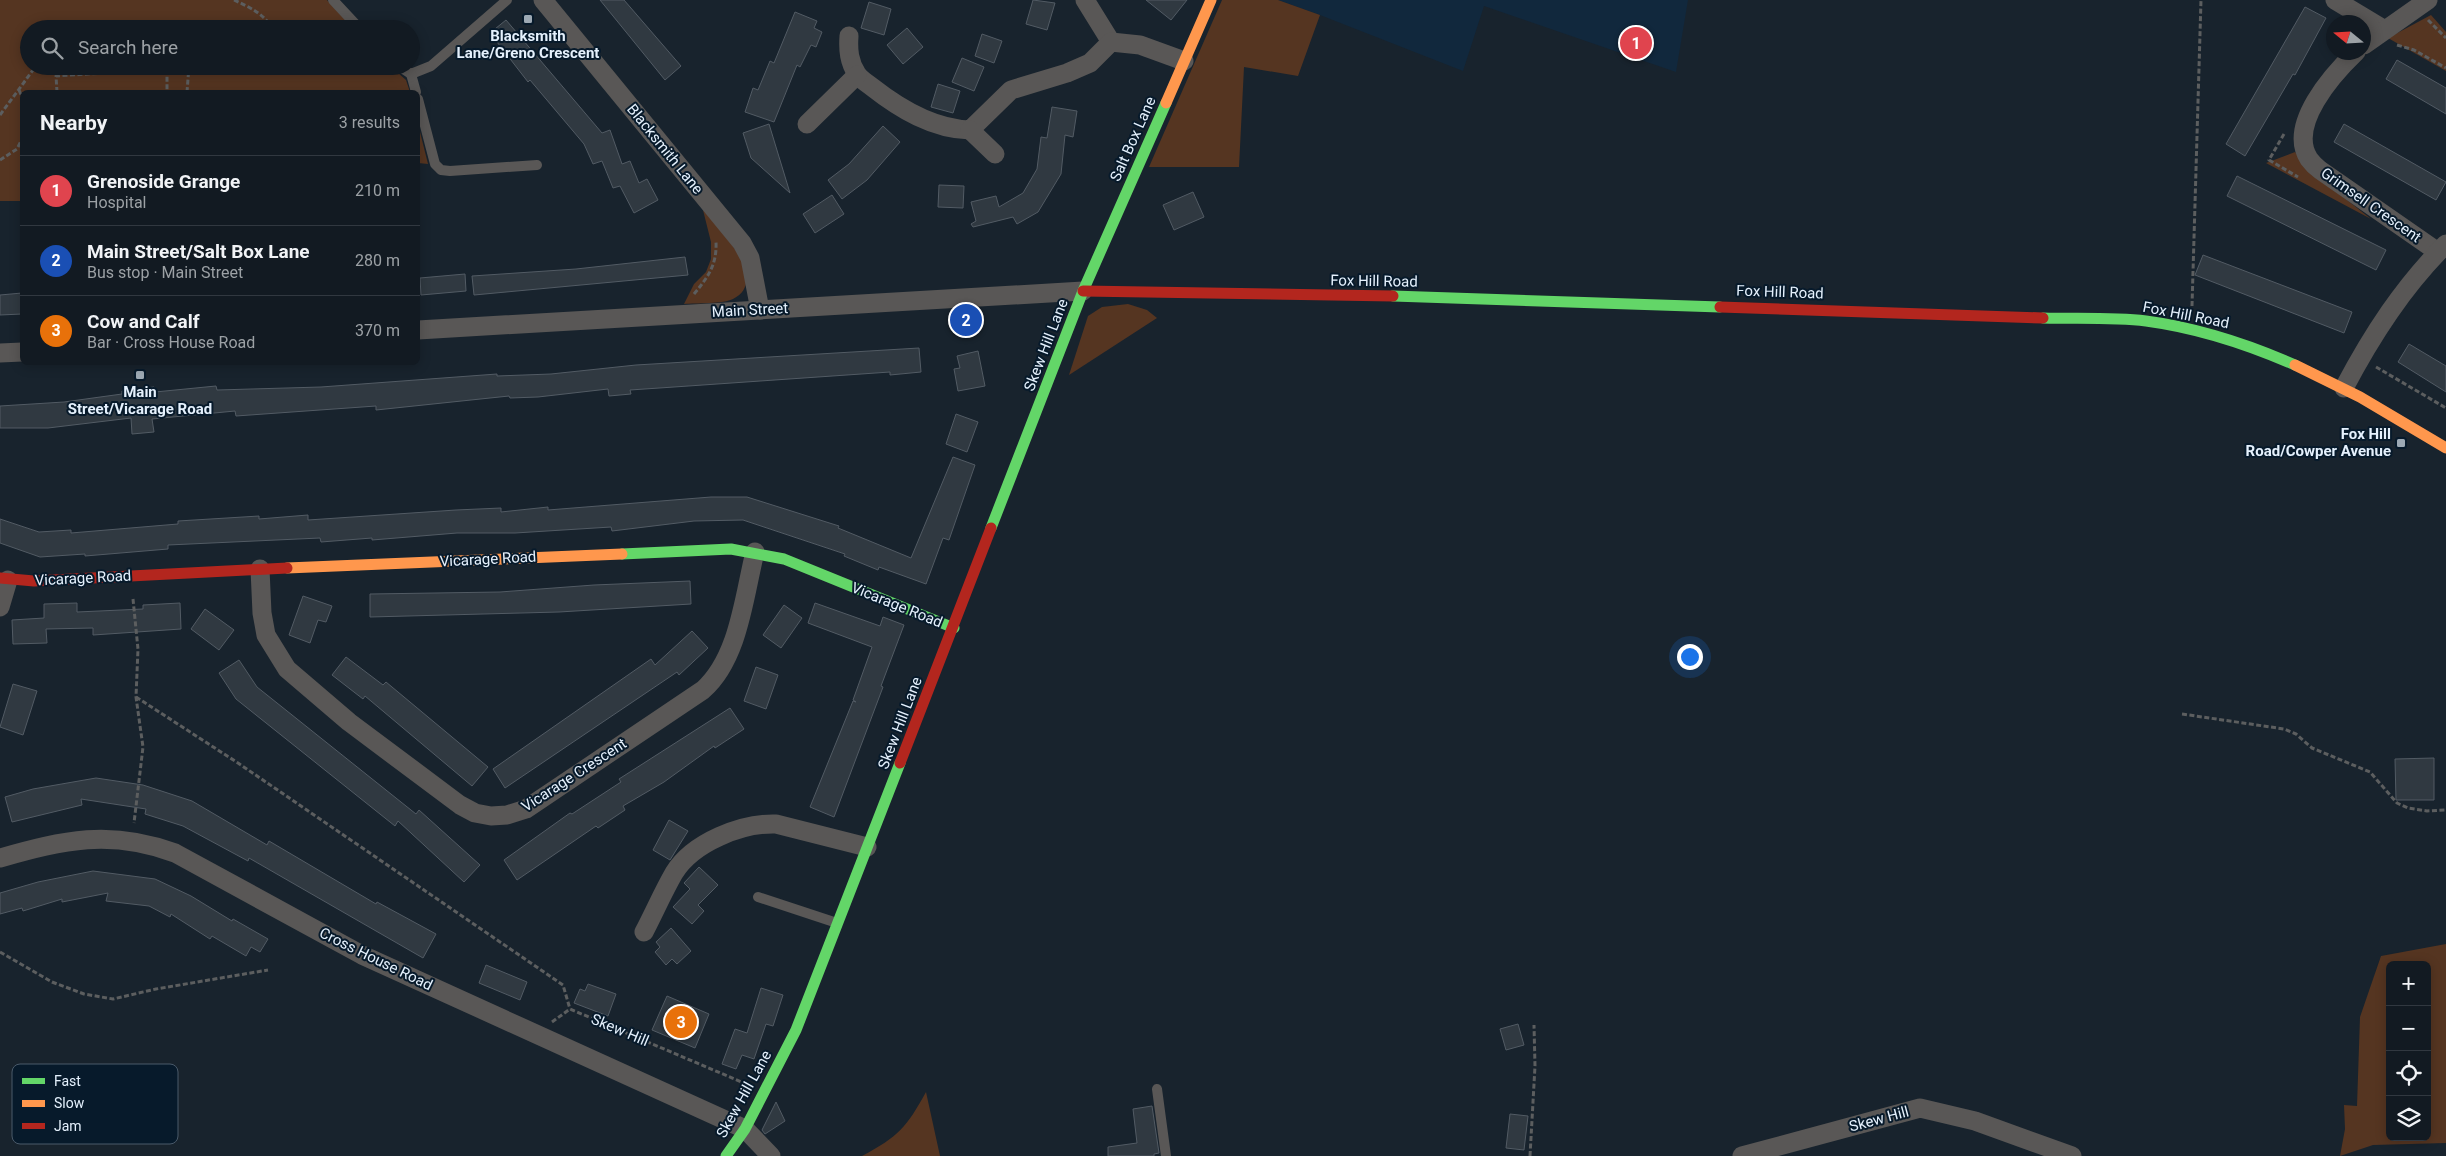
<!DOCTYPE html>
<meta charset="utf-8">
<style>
body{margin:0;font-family:Roboto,sans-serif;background:#1b232a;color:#f1f3f6}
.controls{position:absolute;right:15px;bottom:15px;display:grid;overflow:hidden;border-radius:8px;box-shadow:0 2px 12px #0003}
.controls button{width:45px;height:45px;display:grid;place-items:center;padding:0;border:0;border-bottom:1px solid #313840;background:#121a22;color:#f1f3f6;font:25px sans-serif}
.compass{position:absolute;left:2326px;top:15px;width:45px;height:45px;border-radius:50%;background:#121a22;box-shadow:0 2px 12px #0003;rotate:288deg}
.you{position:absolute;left:1689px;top:656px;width:18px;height:18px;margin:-12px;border:4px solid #fff;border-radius:50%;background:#1a73e8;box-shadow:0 0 0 8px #1a73e833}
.badge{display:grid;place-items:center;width:32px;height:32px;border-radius:50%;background:#9da9b4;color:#fff;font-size:16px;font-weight:700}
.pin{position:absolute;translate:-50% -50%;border:2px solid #fff;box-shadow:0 1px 5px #0006}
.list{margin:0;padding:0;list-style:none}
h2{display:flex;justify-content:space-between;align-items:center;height:65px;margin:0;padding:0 20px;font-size:21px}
h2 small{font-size:16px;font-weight:400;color:#9ca1a5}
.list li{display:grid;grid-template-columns:32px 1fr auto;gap:15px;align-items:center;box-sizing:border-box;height:70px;padding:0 20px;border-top:1px solid #313840}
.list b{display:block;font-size:19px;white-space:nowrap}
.list p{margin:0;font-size:16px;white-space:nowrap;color:#9ca1a5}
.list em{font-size:16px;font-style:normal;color:#9ca1a5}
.icon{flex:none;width:28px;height:28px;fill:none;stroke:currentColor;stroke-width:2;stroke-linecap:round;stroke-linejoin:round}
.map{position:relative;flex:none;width:2446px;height:1156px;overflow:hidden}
.search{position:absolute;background:#121a22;box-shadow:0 2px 12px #0003;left:20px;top:20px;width:400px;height:55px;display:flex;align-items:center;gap:12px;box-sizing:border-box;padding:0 18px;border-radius:28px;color:#9ca1a5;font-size:19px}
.panel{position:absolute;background:#121a22;box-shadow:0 2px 12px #0003;left:20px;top:90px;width:400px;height:275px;border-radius:8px}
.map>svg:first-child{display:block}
.built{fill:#11283d}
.green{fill:#553521;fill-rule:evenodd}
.building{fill:#303941;stroke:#525b64}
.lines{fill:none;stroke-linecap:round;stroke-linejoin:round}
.path{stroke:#5c5e5f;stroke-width:3;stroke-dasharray:5 2.5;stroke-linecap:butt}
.lane{stroke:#595756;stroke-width:10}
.street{stroke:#595756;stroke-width:19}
.fast{stroke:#63d668;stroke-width:11}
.slow{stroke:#ff974d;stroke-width:11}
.jam{stroke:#b3261e;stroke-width:11}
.poi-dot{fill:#9da9b4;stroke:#071a2b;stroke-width:2}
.labels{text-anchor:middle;stroke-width:4;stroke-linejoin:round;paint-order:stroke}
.poi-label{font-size:15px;font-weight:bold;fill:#e5f1fd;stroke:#071a2b}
.street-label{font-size:15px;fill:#e5f1fd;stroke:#071a2b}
.key{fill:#071a2b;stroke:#4a5a6a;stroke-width:1}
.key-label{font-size:14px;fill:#e5f1fd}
</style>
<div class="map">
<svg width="2446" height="1156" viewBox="0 0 2446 1156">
<rect width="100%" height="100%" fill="#18232d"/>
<path class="built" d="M 1278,0 L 1688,0 L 1676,72 L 1484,6 L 1463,71 L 1320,15 Z"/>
<g class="green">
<path d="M 0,0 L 327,0 L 354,29 L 29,29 L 29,66 L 390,66 L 406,80 L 410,92 L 22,92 L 22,201 L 0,201 Z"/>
<path d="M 1222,0 L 1278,0 L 1320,15 L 1298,76 L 1244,67 L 1239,167 L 1149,167 Z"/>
<path d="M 2431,15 L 2446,32 L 2446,71 L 2388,38 Z"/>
<path d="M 418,124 L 428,164 L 418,163 Z"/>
<path d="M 2295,152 L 2309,170 L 2371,219 L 2266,163 Z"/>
<path d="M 703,210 C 718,227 771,280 733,299 C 724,304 696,303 684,304 L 694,284 L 706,272 L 711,259 L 711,242 Z"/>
<path d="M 1128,304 L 1147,310 L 1157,318 L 1069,375 L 1088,316 L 1102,307 Z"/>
<path d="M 2446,944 L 2446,1143 L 2373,1145 L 2340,1156 L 2345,1129 L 2344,1105 L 2357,1106 L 2360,1017 L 2381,956 ZM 2390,965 L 2427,965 L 2427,1137 L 2390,1137 Z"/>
<path d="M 926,1092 L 940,1156 L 862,1156 C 899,1136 906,1128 926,1092 Z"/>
</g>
<g class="building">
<path d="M 600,0 L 624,0 L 681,66 L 665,80 Z"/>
<path d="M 1033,0 L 1055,3 L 1047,30 L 1026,24 Z"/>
<path d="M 1146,0 L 1187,0 L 1171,20 Z"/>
<path d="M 869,2 L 891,9 L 884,35 L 861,28 Z"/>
<path d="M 2305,7 L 2326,18 L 2295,75 L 2293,74 L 2245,156 L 2226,144 Z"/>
<path d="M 795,12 L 817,21 L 814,28 L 822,32 L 816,47 L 811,45 L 800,67 L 797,65 L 774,122 L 745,112 L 753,88 L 758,90 L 770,61 L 774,63 Z"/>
<path d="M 506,20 L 602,133 L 610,130 L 622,164 L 630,161 L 639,183 L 647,179 L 658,200 L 634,213 L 620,186 L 613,188 L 602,161 L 593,164 L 584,144 L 530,80 L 528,82 L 490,33 Z"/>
<path d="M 907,28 L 923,47 L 903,64 L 887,45 Z"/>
<path d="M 982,34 L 1002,41 L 994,63 L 975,56 Z"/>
<path d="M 962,58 L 984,67 L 974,91 L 952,82 Z"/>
<path d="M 2397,60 L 2446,88 L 2446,114 L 2386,79 Z"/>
<path d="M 938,84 L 960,91 L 953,113 L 931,107 Z"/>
<path d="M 1052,107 L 1077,111 L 1073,137 L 1065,135 L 1061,174 L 1038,212 L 1017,224 L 1013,217 L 973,227 L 971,224 L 976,221 L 971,202 L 996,196 L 999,207 L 1023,193 L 1037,169 L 1041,137 L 1047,138 Z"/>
<path d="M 769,124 L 790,193 L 751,158 L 743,133 Z"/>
<path d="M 2344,124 L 2446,182 L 2436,200 L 2334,142 Z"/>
<path d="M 883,126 L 900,142 L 867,180 L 842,199 L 828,180 L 849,164 Z"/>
<path d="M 2237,176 L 2386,250 L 2376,270 L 2227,196 Z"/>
<path d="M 939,185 L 964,186 L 963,208 L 938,207 Z"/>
<path d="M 1193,192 L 1204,217 L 1174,230 L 1163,205 Z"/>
<path d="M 832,195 L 844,214 L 815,233 L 803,214 Z"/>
<path d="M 2203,255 L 2352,312 L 2344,333 L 2195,275 Z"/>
<path d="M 685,257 L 688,275 L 474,295 L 472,276 L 576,269 Z"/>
<path d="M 465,274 L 466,291 L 421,295 L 420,278 Z"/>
<path d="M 22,293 L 22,314 L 0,315 L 0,295 Z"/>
<path d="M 2409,344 L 2446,366 L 2446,392 L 2398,362 Z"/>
<path d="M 919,348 L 921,372 L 890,375 L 890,372 L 674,387 L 630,390 L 631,394 L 609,396 L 608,389 L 538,397 L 510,398 L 509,396 L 376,410 L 376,406 L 236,416 L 235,411 L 152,419 L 154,432 L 132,434 L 131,418 L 48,428 L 0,428 L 0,406 L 64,402 L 122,394 L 122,391 L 154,387 L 155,392 L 216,386 L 217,390 L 321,387 L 497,374 L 497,376 L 551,374 L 636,365 Z"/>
<path d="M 978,351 L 985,386 L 958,391 L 954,369 L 960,368 L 957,356 Z"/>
<path d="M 956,414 L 978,422 L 967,452 L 946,444 Z"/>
<path d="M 953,457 L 975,465 L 949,540 L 943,538 L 926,584 L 879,567 L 878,570 L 844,556 L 845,554 L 743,520 L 694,521 L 612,531 L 611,527 L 515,533 L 457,533 L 372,540 L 372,538 L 321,542 L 320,538 L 168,545 L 168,549 L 85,556 L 85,554 L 40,557 L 0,543 L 0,519 L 39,532 L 71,530 L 71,533 L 178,524 L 178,521 L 243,517 L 259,516 L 259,519 L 308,515 L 308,520 L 456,510 L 501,508 L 501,512 L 548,507 L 548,510 L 711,497 L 747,497 L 839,526 L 838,528 L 911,558 Z"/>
<path d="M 690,581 L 691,604 L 559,612 L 370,617 L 370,594 L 500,592 L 594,585 Z"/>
<path d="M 303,596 L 332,606 L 326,622 L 318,620 L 310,643 L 289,635 Z"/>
<path d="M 77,603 L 77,612 L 143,609 L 143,605 L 180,603 L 181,629 L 93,635 L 93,628 L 46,629 L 47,643 L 13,644 L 12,620 L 44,618 L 44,604 Z"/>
<path d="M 815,603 L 880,626 L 883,617 L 904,625 L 881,686 L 883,687 L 834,817 L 810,807 L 853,701 L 856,702 L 853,700 L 872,647 L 808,623 Z"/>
<path d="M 784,605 L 802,618 L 781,648 L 763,635 Z"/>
<path d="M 205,609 L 234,630 L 219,650 L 191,629 Z"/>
<path d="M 692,631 L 708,648 L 679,675 L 677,672 L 505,788 L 493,769 L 651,659 L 655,665 Z"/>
<path d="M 346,657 L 383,685 L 386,682 L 488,767 L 472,786 L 365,696 L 363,699 L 332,675 Z"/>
<path d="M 239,660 L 257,687 L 416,814 L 419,810 L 480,865 L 464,882 L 398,821 L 395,826 L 236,699 L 219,673 Z"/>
<path d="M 756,667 L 778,675 L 766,709 L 744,701 Z"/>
<path d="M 13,684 L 37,691 L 23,735 L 0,727 Z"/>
<path d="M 730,708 L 744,729 L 715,748 L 714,746 L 664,782 L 623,806 L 625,810 L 598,828 L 596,826 L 517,880 L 504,860 L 570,813 L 572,814 L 621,782 L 619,779 Z"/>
<path d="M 2434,758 L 2434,800 L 2396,800 L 2395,759 Z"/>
<path d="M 96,778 L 143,785 L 192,801 L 267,845 L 269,841 L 376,904 L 377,902 L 436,934 L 423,958 L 249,858 L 248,861 L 183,826 L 145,814 L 146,809 L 81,799 L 82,805 L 12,822 L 5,797 L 33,789 Z"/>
<path d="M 669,820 L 688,831 L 670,860 L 653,850 Z"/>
<path d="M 699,867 L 718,885 L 698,905 L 704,911 L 692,924 L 673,907 L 690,889 L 684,883 Z"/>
<path d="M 93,871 L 155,879 L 191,896 L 232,921 L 233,919 L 268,939 L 260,952 L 251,947 L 246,956 L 212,936 L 210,939 L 171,914 L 170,917 L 149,906 L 106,901 L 108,893 L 62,902 L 62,899 L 23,911 L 22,908 L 0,914 L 0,893 L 38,882 Z"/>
<path d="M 671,928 L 691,951 L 677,964 L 672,959 L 666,965 L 655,952 L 660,947 L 656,942 Z"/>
<path d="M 486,965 L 527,982 L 520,1000 L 479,983 Z"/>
<path d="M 588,984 L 616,994 L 608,1016 L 574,1003 L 580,989 L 585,991 Z"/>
<path d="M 761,988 L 783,995 L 773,1026 L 766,1024 L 754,1059 L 742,1055 L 736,1069 L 722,1064 L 735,1029 L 747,1033 Z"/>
<path d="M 667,996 L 709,1014 L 695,1048 L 652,1030 Z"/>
<path d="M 1518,1024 L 1524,1045 L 1506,1050 L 1500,1029 Z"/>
<path d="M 776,1102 L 785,1121 L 765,1134 L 762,1130 Z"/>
<path d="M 1152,1106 L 1159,1153 L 1154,1154 L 1154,1156 L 1108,1156 L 1108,1147 L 1137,1143 L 1133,1109 Z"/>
<path d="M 1510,1114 L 1528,1116 L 1524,1150 L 1506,1148 Z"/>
</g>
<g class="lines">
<g class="path">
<path d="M 234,0 C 249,7 265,14 272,29"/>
<path d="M 2428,20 L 2446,38"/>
<path d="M 2397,45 L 2414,50 L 2446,68"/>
<path d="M 317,66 L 317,68"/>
<path d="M 19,90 L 22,97"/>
<path d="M 57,92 L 56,76 L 167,69 L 167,92"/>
<path d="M 187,92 L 189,66"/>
<path d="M 0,115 L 36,66"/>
<path d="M 2284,134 L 2269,160 L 2298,177"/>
<path d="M 0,160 L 17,149 L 22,139"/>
<path d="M 694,294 C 708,277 717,265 716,242"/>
<path d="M 2192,306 L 2201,0"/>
<path d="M 2376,367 L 2446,408"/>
<path d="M 133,599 L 138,649 L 136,697 L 143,747 L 134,823"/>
<path d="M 136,697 L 238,763 L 563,985 L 570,1009"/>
<path d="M 2182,714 L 2284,729 L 2296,734 L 2312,748 L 2370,772 L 2397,803 L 2408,808 L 2427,811 L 2446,810"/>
<path d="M 0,952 L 52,982 L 84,994 L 113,999 L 156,989 L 268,970"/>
<path d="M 552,1022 L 570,1009 L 744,1083"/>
<path d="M 1530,1156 L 1535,1066 L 1534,1025"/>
</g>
<g class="lane">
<path d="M 333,0 L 360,29"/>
<path d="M 399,66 L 411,74 L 431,66 L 507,0"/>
<path d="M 411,74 L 416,92"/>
<path d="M 418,99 L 435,164 L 441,170 L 450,171 L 537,165"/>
<path d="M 758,897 L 837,923"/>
<path d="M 1157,1089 L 1166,1156"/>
</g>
<g class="street">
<path d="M 543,0 L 742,243 L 750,258 L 760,310"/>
<path d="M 1085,0 L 1111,42"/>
<path d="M 2335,0 L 2383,29"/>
<path d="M 849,36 C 848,50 849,62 857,74 C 860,79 867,83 872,87 C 900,109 933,129 970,130 L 1011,90 L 1067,73 L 1090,63 L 1111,42 L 1140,45 L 1184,61"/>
<path d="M 2364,45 L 2428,0"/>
<path d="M 2356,52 C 2333,74 2287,125 2309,159 C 2312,163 2316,167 2320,170 L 2438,252"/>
<path d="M 807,124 L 857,75"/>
<path d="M 970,130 L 995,154"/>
<path d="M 418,330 L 1083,291"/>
<path d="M 0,353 L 22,352"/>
<path d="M 2344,388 C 2372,335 2403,287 2446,244"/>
<path d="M 260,569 L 262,613 L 266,635 L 287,669 L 349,722 L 460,805 L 475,813 L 491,816 L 507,815 L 526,809 L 703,690 C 739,658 744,596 755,552"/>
<path d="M 0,607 L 8,580"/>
<path d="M 0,858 C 64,840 110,829 175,853 L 362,955 L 745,1129 L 771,1156"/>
<path d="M 644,932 C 654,913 663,892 674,873 C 693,842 742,823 776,824 L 867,847"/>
<path d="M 1742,1156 L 1920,1108 L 1975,1121 L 2072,1156"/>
</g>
<g class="fast">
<path d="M 1393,296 L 1720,307"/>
<path d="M 2043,318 C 2077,319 2113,317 2146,321 C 2199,328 2247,344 2295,365"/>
<path d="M 991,528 L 1083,291 L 1166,103"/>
<path d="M 622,554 L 731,549 L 784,559 L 954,628"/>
<path d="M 726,1156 L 745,1129 L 796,1030 L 900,763"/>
</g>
<g class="slow">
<path d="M 1166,103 L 1211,0"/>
<path d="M 2295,365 L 2360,397 L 2446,448"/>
<path d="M 287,568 L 622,554"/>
</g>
<g class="jam">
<path d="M 1083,291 L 1393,296"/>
<path d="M 1720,307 L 2043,318"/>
<path d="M 0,578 L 34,581 L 287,568"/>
<path d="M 900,763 L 991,528"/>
</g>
</g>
<g class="poi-dot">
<rect x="523" y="14" width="10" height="10" rx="2.5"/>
<rect x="135" y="370" width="10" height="10" rx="2.5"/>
<rect x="2396" y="438" width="10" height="10" rx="2.5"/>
</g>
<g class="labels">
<g class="poi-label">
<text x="528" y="41">Blacksmith<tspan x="528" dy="17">Lane/Greno Crescent</tspan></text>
<text x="140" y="397">Main<tspan x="140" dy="17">Street/Vicarage Road</tspan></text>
<text x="2391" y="439" text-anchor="end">Fox Hill<tspan x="2391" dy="17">Road/Cowper Avenue</tspan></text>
</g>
<g class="street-label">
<text transform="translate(1133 139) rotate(-66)" y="5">Salt Box Lane</text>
<text transform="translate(665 149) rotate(51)" y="5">Blacksmith Lane</text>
<text transform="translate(2371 205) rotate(35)" y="5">Grimsell Crescent</text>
<text transform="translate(1374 281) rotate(1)" y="5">Fox Hill Road</text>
<text transform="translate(1780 292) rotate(2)" y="5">Fox Hill Road</text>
<text transform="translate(750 310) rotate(-3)" y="5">Main Street</text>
<text transform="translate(2186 315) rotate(11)" y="5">Fox Hill Road</text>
<text transform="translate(1046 345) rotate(-69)" y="5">Skew Hill Lane</text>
<text transform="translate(488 559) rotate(-3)" y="5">Vicarage Road</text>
<text transform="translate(83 578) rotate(-3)" y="5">Vicarage Road</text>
<text transform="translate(897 605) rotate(22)" y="5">Vicarage Road</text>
<text transform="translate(900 723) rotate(-69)" y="5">Skew Hill Lane</text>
<text transform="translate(574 775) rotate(-33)" y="5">Vicarage Crescent</text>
<text transform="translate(376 959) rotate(26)" y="5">Cross House Road</text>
<text transform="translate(620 1030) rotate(23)" y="5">Skew Hill</text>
<text transform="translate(744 1094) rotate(-61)" y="5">Skew Hill Lane</text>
<text transform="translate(1879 1119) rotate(-15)" y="5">Skew Hill</text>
</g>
</g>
<rect x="12" y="1064" width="166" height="80" rx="8" class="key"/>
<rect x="22" y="1078" width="23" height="6" fill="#63d668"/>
<rect x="22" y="1100" width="23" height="7" fill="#ff974d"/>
<rect x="22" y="1123" width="23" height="6" fill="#b3261e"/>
<g class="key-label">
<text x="54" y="1086">Fast</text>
<text x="54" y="1108">Slow</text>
<text x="54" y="1131">Jam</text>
</g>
</svg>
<div class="controls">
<button>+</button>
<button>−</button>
<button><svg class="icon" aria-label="locate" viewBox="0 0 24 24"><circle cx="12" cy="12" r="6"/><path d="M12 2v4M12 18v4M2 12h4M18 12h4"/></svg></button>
<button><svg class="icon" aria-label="layers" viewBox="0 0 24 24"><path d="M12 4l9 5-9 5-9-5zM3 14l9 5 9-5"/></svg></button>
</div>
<svg class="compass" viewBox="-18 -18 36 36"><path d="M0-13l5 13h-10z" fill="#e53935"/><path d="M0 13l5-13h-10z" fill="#9ca1a5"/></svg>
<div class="you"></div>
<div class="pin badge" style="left:1636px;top:43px;background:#e0444e">1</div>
<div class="pin badge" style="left:966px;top:320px;background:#1a4fb4">2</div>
<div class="pin badge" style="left:681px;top:1022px;background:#e8710a">3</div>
<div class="search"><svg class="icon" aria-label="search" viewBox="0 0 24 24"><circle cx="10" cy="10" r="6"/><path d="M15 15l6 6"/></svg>Search here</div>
<section class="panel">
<h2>Nearby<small>3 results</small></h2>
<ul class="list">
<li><span class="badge" style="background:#e0444e">1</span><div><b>Grenoside Grange</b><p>Hospital</p></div><em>210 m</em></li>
<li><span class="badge" style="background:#1a4fb4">2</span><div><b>Main Street/Salt Box Lane</b><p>Bus stop · Main Street</p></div><em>280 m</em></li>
<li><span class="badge" style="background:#e8710a">3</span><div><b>Cow and Calf</b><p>Bar · Cross House Road</p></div><em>370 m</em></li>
</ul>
</section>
</div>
